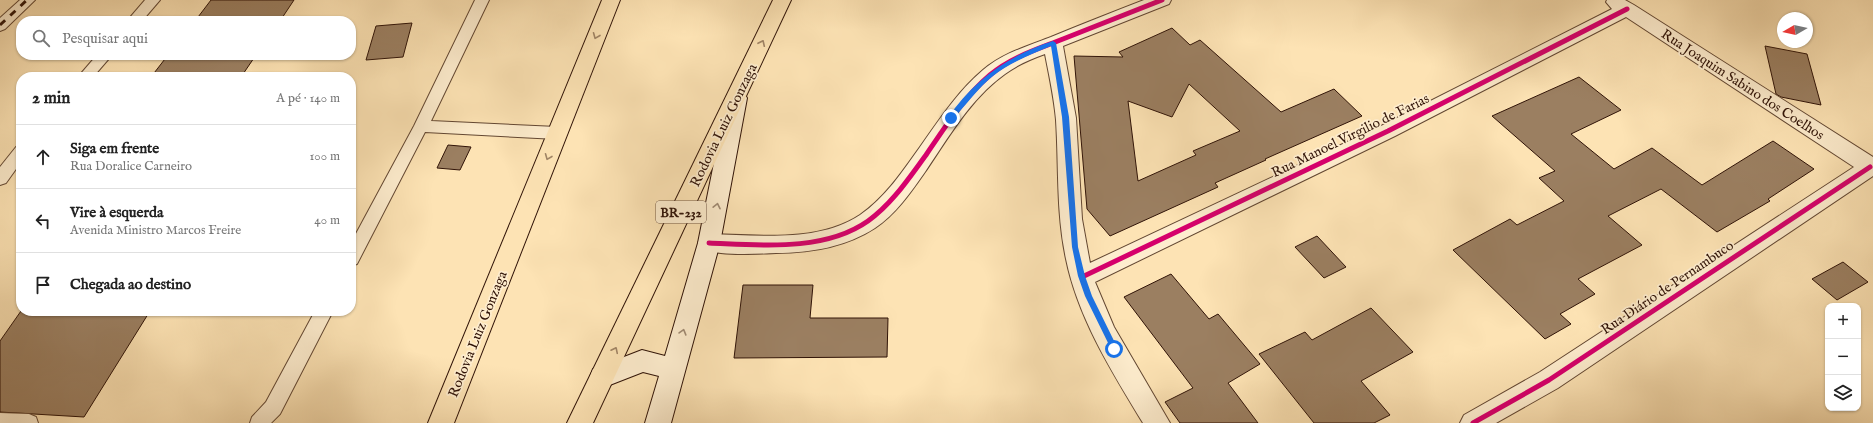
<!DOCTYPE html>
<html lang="pt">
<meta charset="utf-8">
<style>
body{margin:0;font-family:"IM FELL English",serif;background:#f6f6f6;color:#222}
.controls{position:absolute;right:12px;bottom:12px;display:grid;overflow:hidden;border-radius:8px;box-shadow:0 1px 3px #0004}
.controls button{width:36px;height:36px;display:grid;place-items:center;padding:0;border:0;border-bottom:1px solid #e0e0e0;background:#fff;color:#222;font:20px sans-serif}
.compass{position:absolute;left:1777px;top:12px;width:36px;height:36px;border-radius:50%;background:#fff;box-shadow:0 1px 3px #0004;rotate:261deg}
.stop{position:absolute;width:12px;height:12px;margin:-9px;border:3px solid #1a73e8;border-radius:50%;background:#fff}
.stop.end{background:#1a73e8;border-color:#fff;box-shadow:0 1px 4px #0008}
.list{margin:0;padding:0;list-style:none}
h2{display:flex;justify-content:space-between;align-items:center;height:52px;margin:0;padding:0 16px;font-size:17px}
h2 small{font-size:13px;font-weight:400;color:#767676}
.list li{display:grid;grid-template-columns:26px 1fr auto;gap:12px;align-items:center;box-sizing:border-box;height:64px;padding:0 16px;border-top:1px solid #e0e0e0}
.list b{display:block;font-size:15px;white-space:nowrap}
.list p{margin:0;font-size:13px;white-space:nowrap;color:#767676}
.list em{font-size:13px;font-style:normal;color:#767676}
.icon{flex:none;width:22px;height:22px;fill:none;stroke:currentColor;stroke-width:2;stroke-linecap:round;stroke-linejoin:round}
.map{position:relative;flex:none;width:1873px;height:423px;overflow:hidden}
.search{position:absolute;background:#fff;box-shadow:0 1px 3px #0004;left:16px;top:16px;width:340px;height:44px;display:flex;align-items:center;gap:10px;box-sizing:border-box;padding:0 14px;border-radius:16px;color:#767676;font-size:15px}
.panel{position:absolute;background:#fff;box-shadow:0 1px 3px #0004;left:16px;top:72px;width:340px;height:244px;border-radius:16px}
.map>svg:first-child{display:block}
.building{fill:#9b7f61;stroke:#301307;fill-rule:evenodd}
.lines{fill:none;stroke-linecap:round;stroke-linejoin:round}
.service-casing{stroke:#634732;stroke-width:2}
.minor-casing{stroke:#634732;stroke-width:2}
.secondary-casing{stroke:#301307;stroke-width:2}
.trunk-casing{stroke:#301307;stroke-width:2}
.service{fill:#feedce;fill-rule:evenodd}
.minor{fill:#feedce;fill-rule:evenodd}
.secondary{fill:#feedce;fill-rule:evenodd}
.trunk{fill:#fde3b4;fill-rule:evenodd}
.rail{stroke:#301307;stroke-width:3;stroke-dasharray:7 7;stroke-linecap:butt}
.cycleway-casing{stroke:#feedce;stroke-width:8}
.cycleway{stroke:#d6006c;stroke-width:5}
.oneway{stroke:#a18566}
.oneway2{stroke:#a18b74}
.route{fill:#1a73e8}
.labels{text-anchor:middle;stroke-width:3.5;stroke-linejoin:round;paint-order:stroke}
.shield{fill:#feedce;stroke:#6e5443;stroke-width:1}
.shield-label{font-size:13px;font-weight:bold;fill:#301307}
.street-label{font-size:14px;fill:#301307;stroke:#feedce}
</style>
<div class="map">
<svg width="1873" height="423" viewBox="0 0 1873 423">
<rect width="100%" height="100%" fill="#fde3b4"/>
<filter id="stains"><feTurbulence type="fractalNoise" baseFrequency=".005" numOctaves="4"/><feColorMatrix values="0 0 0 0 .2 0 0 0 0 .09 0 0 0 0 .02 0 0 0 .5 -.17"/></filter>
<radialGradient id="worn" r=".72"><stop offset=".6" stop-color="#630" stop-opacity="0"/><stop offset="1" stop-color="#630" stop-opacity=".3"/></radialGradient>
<g class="building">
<path d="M 211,0 L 294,0 L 280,21 L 195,21 Z"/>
<path d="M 412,23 L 403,57 L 366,60 L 376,26 Z"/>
<path d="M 1172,28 L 1190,45 L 1200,40 L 1281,112 L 1334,89 L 1362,116 L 1265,159 L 1266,160 L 1215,183 L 1218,187 L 1110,236 L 1087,209 L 1074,56 L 1123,57 L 1119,52 ZM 1189,84 L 1240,131 L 1193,151 L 1196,155 L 1138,181 L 1128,101 L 1172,117 Z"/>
<path d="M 1765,46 L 1807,54 L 1821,105 L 1781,97 L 1776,94 Z"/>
<path d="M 168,55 L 256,55 L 241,77 L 151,77 Z"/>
<path d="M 1579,77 L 1621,110 L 1571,134 L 1614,169 L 1652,148 L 1702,185 L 1773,141 L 1814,169 L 1768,199 L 1770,201 L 1717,232 L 1661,189 L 1608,216 L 1642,245 L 1578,279 L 1595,294 L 1560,314 L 1571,324 L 1545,339 L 1453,250 L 1510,219 L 1517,225 L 1564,201 L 1539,178 L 1555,171 L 1492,116 Z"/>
<path d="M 448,145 L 471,147 L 460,170 L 437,168 Z"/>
<path d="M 1317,236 L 1346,267 L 1324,278 L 1295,247 Z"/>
<path d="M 1843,262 L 1868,282 L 1837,300 L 1812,279 Z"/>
<path d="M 1171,274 L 1209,319 L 1218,314 L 1260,364 L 1228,383 L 1258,423 L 1180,423 L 1165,402 L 1193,388 L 1124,297 Z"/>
<path d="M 743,285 L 813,285 L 810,318 L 888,318 L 887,357 L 734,358 Z"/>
<path d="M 1371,308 L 1413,352 L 1361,381 L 1390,415 L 1374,423 L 1314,423 L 1259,354 L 1305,332 L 1312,340 Z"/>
<path d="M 21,311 L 150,311 L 84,417 L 0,412 L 0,341 Z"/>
</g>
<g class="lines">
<g class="service-casing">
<g id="service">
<path d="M 20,0 L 35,0 L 5,29 L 0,31 L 0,18 Z"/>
<path d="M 145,0 L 160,0 L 142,21 L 127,21 Z"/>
<path d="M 475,0 L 489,0 L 431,121 L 557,127 L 562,129 L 565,133 L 562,137 L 557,139 L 425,132 L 357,264 L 351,266 L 351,243 L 414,126 Z"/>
<path d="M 97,55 L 112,55 L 93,77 L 78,77 Z"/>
<path d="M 21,145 L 21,162 L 6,183 L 0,185 L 0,167 L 16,147 Z"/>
<path d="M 315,311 L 333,311 L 280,414 L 271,423 L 250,423 L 252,417 L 266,402 Z"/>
<path d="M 0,413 L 29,414 L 36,417 L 38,423 L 0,423 Z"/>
</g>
</g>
<g class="minor-casing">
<path id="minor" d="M 1144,0 L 1171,0 L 1169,4 L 1063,46 L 1076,118 L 1082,219 L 1090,263 L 1381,126 L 1612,9 L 1606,2 L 1607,0 L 1625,0 L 1634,5 L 1873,157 L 1873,176 L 1558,388 L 1496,423 L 1460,423 L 1464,415 L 1540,372 L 1854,167 L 1626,17 L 1395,136 L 1095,282 L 1114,327 L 1170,423 L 1143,423 C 1112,372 1078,318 1066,259 C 1056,213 1059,166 1056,120 C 1054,97 1049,75 1045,54 C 1031,59 1017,65 1005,74 C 971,98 948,138 925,172 C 911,192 896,214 875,228 C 846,247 810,253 776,253 C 754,254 722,256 701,249 L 698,243 L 701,237 L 709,234 C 757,235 818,243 860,215 C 885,198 903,171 920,147 C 939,120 958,91 983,70 C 1003,53 1028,46 1051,37 C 1082,24 1113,12 1144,0 Z"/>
</g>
<g class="secondary-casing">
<path id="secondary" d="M 737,91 L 744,93 L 747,98 L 720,243 L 671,423 L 645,423 L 659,376 L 643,372 L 602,388 L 593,385 L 590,377 L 593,369 L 642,350 L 665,356 L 698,243 L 727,98 L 730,93 Z"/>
</g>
<g class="trunk-casing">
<g id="trunk">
<path d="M 602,0 L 620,0 L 454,423 L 428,423 Z"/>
<path d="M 773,0 L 791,0 L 593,423 L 567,423 Z"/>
</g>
</g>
<use href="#service" class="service"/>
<use href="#minor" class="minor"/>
<use href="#secondary" class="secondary"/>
<use href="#trunk" class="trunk"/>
<path class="rail" d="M 0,25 L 27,0"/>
<g class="cycleway-casing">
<g id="cycleway">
<path d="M 709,243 C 760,245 824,252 868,221 C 892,204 909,178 926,155 C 945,127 964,97 990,75 C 1011,57 1038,49 1063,39 C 1096,26 1129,13 1162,0"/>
<path d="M 1082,277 L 1388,131 L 1627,9"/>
<path d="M 1473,423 L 1549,380 L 1870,167"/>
</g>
</g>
<use href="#cycleway" class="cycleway"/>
</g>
<defs><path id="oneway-chevron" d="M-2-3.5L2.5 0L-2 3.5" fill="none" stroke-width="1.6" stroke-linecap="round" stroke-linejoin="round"/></defs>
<g class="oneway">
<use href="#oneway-chevron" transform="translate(596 36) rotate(112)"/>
<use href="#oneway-chevron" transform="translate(762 43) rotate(-65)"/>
<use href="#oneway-chevron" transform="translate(548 157) rotate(112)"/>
<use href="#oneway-chevron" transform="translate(615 350) rotate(-64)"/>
</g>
<g class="oneway2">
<use href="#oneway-chevron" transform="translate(717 206) rotate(-78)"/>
<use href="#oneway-chevron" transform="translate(683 332) rotate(-74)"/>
</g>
<path class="route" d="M 1053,41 L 1056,43 L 1069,117 L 1078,247 L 1085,276 L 1092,296 L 1118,349 L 1114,352 L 1112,351 L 1085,296 L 1078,276 L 1072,247 L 1062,117 L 1051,46 C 1032,54 1009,63 993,76 C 978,88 966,105 953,119 L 948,118 C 974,79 1010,55 1053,41 Z"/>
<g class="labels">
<rect class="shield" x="656" y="201" width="50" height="22" rx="3"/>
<g class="shield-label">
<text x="681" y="217">BR-232</text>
</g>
<g class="street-label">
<text transform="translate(1743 84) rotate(33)" y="5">Rua Joaquim Sabino dos Coelhos</text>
<text transform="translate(723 125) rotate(-64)" y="5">Rodovia Luiz Gonzaga</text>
<text transform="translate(1350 135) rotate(-26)" y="5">Rua Manoel Virgilio de Farias</text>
<text transform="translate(1667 287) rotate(-34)" y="5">Rua Diário de Pernambuco</text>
<text transform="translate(477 334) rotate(-68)" y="5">Rodovia Luiz Gonzaga</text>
</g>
</g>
<rect width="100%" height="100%" filter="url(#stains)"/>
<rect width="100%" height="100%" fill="url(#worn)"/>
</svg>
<div class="controls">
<button>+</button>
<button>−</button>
<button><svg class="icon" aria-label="layers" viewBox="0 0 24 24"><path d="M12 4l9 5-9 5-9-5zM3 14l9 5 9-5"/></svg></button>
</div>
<svg class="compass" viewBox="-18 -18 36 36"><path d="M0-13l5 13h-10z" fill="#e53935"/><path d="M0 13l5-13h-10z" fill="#767676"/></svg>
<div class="stop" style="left:1114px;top:349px"></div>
<div class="stop end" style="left:951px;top:118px"></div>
<div class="search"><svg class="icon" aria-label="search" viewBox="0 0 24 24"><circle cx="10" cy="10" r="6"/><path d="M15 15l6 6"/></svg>Pesquisar aqui</div>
<section class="panel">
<h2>2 min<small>A pé · 140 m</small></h2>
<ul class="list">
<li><svg class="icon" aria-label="ahead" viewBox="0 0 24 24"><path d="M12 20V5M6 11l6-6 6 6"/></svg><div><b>Siga em frente</b><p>Rua Doralice Carneiro</p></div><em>100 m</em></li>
<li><svg class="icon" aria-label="left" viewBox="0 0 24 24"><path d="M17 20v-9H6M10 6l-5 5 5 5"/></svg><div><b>Vire à esquerda</b><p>Avenida Ministro Marcos Freire</p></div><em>40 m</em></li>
<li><svg class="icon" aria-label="arrive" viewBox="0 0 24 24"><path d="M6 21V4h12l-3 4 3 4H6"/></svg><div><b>Chegada ao destino</b></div></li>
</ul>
</section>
</div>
